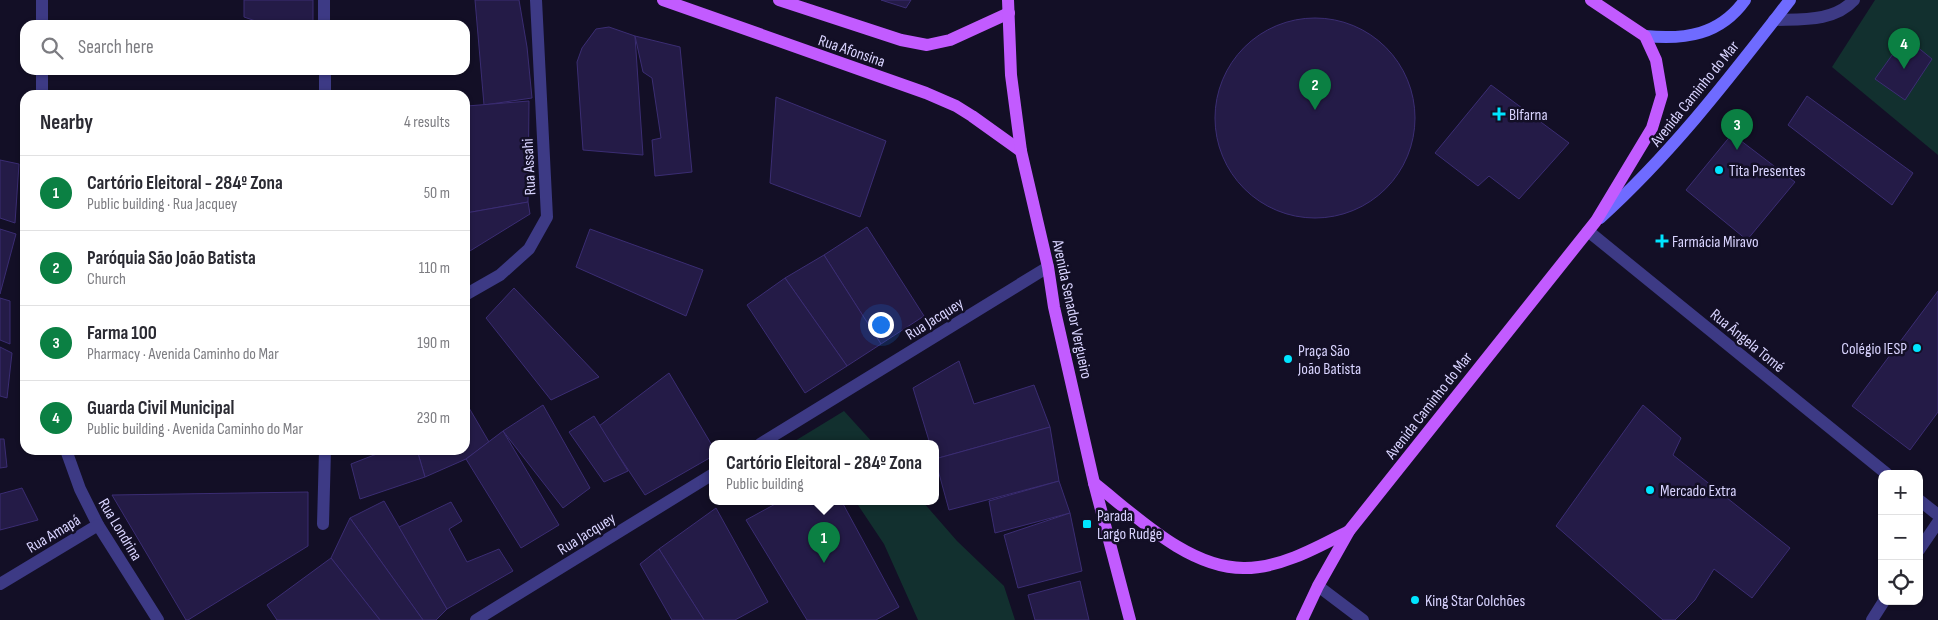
<!DOCTYPE html>
<meta charset="utf-8">
<style>
body{margin:0;font-family:"Sofia Sans Condensed",sans-serif;background:#f7f7f7;color:#2b2b33}
.controls{position:absolute;right:15px;bottom:15px;display:grid;overflow:hidden;border-radius:10px;box-shadow:0 1px 4px #0004}
.controls button{width:45px;height:45px;display:grid;place-items:center;padding:0;border:0;border-bottom:1px solid #e1e1e2;background:#fff;color:#2b2b33;font:25px sans-serif}
.you{position:absolute;left:880px;top:324px;width:18px;height:18px;margin:-12px;border:4px solid #fff;border-radius:50%;background:#1a73e8;box-shadow:0 0 0 8px #1a73e833}
.badge{display:grid;place-items:center;width:32px;height:32px;border-radius:50%;background:#0b8043;color:#fff;font-size:16px;font-weight:700}
.pin{position:absolute;translate:-50% -41px;filter:drop-shadow(0 1px 2px #0008)}
.pin::after{content:'';position:absolute;top:26px;width:18px;height:15px;background:inherit;clip-path:polygon(0 0,100% 0,50% 100%)}
.popup{position:absolute;left:709px;top:440px;width:230px;height:65px;box-sizing:border-box;display:grid;place-content:center;border-radius:10px;background:#fff;filter:drop-shadow(0 1px 4px #0005);font-size:16px;white-space:nowrap;color:#7c7c81}
.popup b{font-size:19px;color:#2b2b33}
.popup::after{content:'';position:absolute;left:50%;top:100%;margin-left:-10px;border:10px solid transparent;border-top-color:#fff}
.list{margin:0;padding:0;list-style:none}
h2{display:flex;justify-content:space-between;align-items:center;height:65px;margin:0;padding:0 20px;font-size:21px}
h2 small{font-size:16px;font-weight:400;color:#7c7c81}
.list li{display:grid;grid-template-columns:32px 1fr auto;gap:15px;align-items:center;box-sizing:border-box;height:75px;padding:0 20px;border-top:1px solid #e1e1e2}
.list b{display:block;font-size:19px;white-space:nowrap}
.list p{margin:0;font-size:16px;white-space:nowrap;color:#7c7c81}
.list em{font-size:16px;font-style:normal;color:#7c7c81}
.icon{flex:none;width:28px;height:28px;fill:none;stroke:currentColor;stroke-width:2;stroke-linecap:round;stroke-linejoin:round}
.map{position:relative;flex:none;width:1938px;height:620px;overflow:hidden}
.search{position:absolute;background:#fff;box-shadow:0 1px 4px #0004;left:20px;top:20px;width:450px;height:55px;display:flex;align-items:center;gap:12px;box-sizing:border-box;padding:0 18px;border-radius:15px;color:#7c7c81;font-size:19px}
.panel{position:absolute;background:#fff;box-shadow:0 1px 4px #0004;left:20px;top:90px;width:450px;height:365px;border-radius:15px}
.map>svg:first-child{display:block}
.green{fill:#12302f}
.building{fill:#241b47;stroke:#3b2d73}
.lines{fill:none;stroke-linecap:round;stroke-linejoin:round}
.lane{stroke:#3d3a85;stroke-width:12}
.street{stroke:#3d3a85;stroke-width:12}
.secondary{stroke:#6f6bff;stroke-width:12}
.primary{stroke:#c25bff;stroke-width:12}
.poi-dot{fill:#00e5ff;stroke:#130f26;stroke-width:2}
.labels{text-anchor:middle;stroke-width:5;stroke-linejoin:round;paint-order:stroke}
.street-label{font-size:16px;fill:#d9d4ff;stroke:#130f26}
.poi-label{font-size:16px;fill:#d9d4ff;stroke:#130f26;text-anchor:start}
</style>
<div class="map">
<svg width="1938" height="620" viewBox="0 0 1938 620">
<rect width="100%" height="100%" fill="#130f26"/>
<g class="green">
<path d="M 1875,0 L 1938,0 L 1938,155 L 1832,67 Z"/>
<path d="M 844,411 L 874,444 L 790,444 Z"/>
<path d="M 856,502 L 923,502 L 957,541 L 1004,586 L 1015,620 L 918,620 L 884,544 Z"/>
</g>
<g class="building">
<path d="M 244,0 L 313,0 L 313,25 L 267,25 L 244,17 Z"/>
<path d="M 475,0 L 519,0 L 527,47 L 532,98 L 484,105 Z"/>
<path d="M 881,0 L 911,0 L 906,8 Z"/>
<circle cx="1315" cy="118" r="100"/>
<path d="M 609,27 L 635,36 L 643,155 L 583,150 L 577,62 L 582,48 L 596,29 Z"/>
<path d="M 635,36 L 680,47 L 692,172 L 655,176 L 652,140 L 661,138 L 652,78 L 643,72 Z"/>
<path d="M 1905,37 L 1932,59 L 1905,100 L 1875,79 Z"/>
<path d="M 1491,85 L 1569,143 L 1519,199 L 1489,176 L 1478,186 L 1435,153 Z"/>
<path d="M 1807,96 L 1913,173 L 1892,205 L 1788,125 Z"/>
<path d="M 776,97 L 886,141 L 860,217 L 770,183 Z"/>
<path d="M 529,101 L 528,202 L 466,213 L 467,106 Z"/>
<path d="M 1732,134 L 1795,182 L 1747,240 L 1686,190 Z"/>
<path d="M 0,160 L 19,164 L 15,223 L 0,218 Z"/>
<path d="M 528,202 L 530,214 L 465,254 L 465,210 L 466,213 Z"/>
<path d="M 867,227 L 924,316 L 881,344 L 824,255 Z"/>
<path d="M 0,229 L 16,234 L 0,294 Z"/>
<path d="M 590,229 L 703,270 L 686,316 L 576,267 Z"/>
<path d="M 824,255 L 881,344 L 847,366 L 785,278 Z"/>
<path d="M 785,278 L 847,366 L 805,393 L 747,305 Z"/>
<path d="M 514,288 L 599,377 L 551,400 L 486,318 Z"/>
<path d="M 1938,291 L 1938,412 L 1910,450 L 1852,406 Z"/>
<path d="M 0,298 L 10,301 L 10,344 L 0,340 Z"/>
<path d="M 0,347 L 12,353 L 7,398 L 0,396 Z"/>
<path d="M 959,361 L 974,404 L 1034,385 L 1050,427 L 935,459 L 935,444 L 930,444 L 913,388 Z"/>
<path d="M 669,373 L 713,447 L 713,456 L 645,495 L 599,426 Z"/>
<path d="M 465,401 L 489,442 L 466,459 L 425,477 L 417,450 L 465,450 Z"/>
<path d="M 543,405 L 590,488 L 563,508 L 503,431 Z"/>
<path d="M 1643,405 L 1681,438 L 1673,455 L 1790,548 L 1752,598 L 1714,569 L 1695,600 L 1675,620 L 1663,620 L 1556,526 Z"/>
<path d="M 594,416 L 628,471 L 604,482 L 569,432 Z"/>
<path d="M 1050,427 L 1059,481 L 949,510 L 935,459 Z"/>
<path d="M 503,431 L 559,525 L 521,548 L 466,459 Z"/>
<path d="M 0,439 L 4,439 L 7,467 L 0,468 Z"/>
<path d="M 387,450 L 417,450 L 425,477 L 360,499 L 351,464 Z"/>
<path d="M 1059,481 L 1070,513 L 995,533 L 989,501 Z"/>
<path d="M 22,488 L 38,520 L 0,530 L 0,494 Z"/>
<path d="M 308,492 L 308,546 L 188,620 L 186,620 L 112,495 Z"/>
<path d="M 384,501 L 447,609 L 436,620 L 423,620 L 350,518 Z"/>
<path d="M 451,502 L 462,521 L 449,529 L 467,562 L 499,549 L 513,571 L 447,609 L 399,527 Z"/>
<path d="M 779,502 L 842,502 L 899,607 L 876,620 L 807,620 L 746,520 Z"/>
<path d="M 716,508 L 768,602 L 735,620 L 704,620 L 659,549 Z"/>
<path d="M 1070,513 L 1082,571 L 1018,588 L 1004,535 Z"/>
<path d="M 350,518 L 423,620 L 380,620 L 331,558 Z"/>
<path d="M 659,549 L 704,620 L 672,620 L 640,564 Z"/>
<path d="M 331,558 L 380,620 L 277,620 L 267,605 Z"/>
<path d="M 1080,581 L 1089,620 L 1035,620 L 1028,595 Z"/>
</g>
<g class="lines">
<path class="lane" d="M 1774,20 C 1801,19 1834,22 1854,0"/>
<g class="street">
<path d="M 42,0 L 42,25"/>
<path d="M 324,0 L 324,25"/>
<path d="M 42,70 L 42,95"/>
<path d="M 325,70 L 325,95"/>
<path d="M 1588,231 L 1887,474"/>
<path d="M 465,295 L 500,275 L 529,249 L 547,217 L 536,0"/>
<path d="M 760,444 L 1048,267"/>
<path d="M 66,450 L 80,489 L 98,525 L 158,620"/>
<path d="M 1919,500 L 1938,515"/>
<path d="M 323,524 L 325,450"/>
<path d="M 1919,550 L 1938,522"/>
<path d="M 0,584 L 98,525"/>
<path d="M 1318,586 L 1363,620"/>
<path d="M 476,620 L 713,474"/>
<path d="M 1872,620 L 1884,601"/>
</g>
<g class="secondary">
<path d="M 1645,36 C 1685,40 1720,35 1745,0"/>
<path d="M 1600,218 C 1673,152 1730,77 1790,0"/>
</g>
<g class="primary">
<path d="M 663,0 L 926,93 L 956,106 L 972,116 L 1021,151"/>
<path d="M 779,0 L 901,40 L 927,45 L 950,40 L 1009,13"/>
<path d="M 1008,0 L 1011,75 L 1021,151 L 1048,267 L 1054,307 L 1094,483 L 1130,620"/>
<path d="M 1094,483 C 1136,516 1189,569 1245,568 C 1281,568 1318,547 1349,531"/>
<path d="M 1302,620 L 1318,586 L 1349,531 L 1596,221 L 1652,128 L 1662,95 L 1656,60 L 1645,36 L 1591,0"/>
</g>
</g>
<g class="poi-dot">
<path d="M1496.5 106.5h5v5h5v5h-5v5h-5v-5h-5v-5h5z"/>
<circle cx="1719" cy="170" r="5"/>
<path d="M1659.5 233.5h5v5h5v5h-5v5h-5v-5h-5v-5h5z"/>
<circle cx="1917" cy="348" r="5"/>
<circle cx="1288" cy="359" r="5"/>
<circle cx="1650" cy="490" r="5"/>
<rect x="1082" y="519" width="10" height="10" rx="2.5"/>
<circle cx="1415" cy="600" r="5"/>
</g>
<g class="labels">
<g class="street-label">
<text transform="translate(852 50) rotate(19)" y="6">Rua Afonsina</text>
<text transform="translate(1694 93) rotate(-51)" y="6">Avenida Caminho do Mar</text>
<text transform="translate(528 167) rotate(-93)" y="6">Rua Assahi</text>
<text transform="translate(1073 309) rotate(78)" y="6">Avenida Senador Vergueiro</text>
<text transform="translate(934 318) rotate(-32)" y="6">Rua Jacquey</text>
<text transform="translate(1748 340) rotate(39)" y="6">Rua Ângela Tomé</text>
<text transform="translate(1428 405) rotate(-52)" y="6">Avenida Caminho do Mar</text>
<text transform="translate(121 529) rotate(59)" y="6">Rua Londrina</text>
<text transform="translate(53 533) rotate(-31)" y="6">Rua Amapá</text>
<text transform="translate(586 533) rotate(-32)" y="6">Rua Jacquey</text>
</g>
<g class="poi-label">
<text x="1509" y="120">BIfarna</text>
<text x="1729" y="176">Tita Presentes</text>
<text x="1672" y="247">Farmácia Miravo</text>
<text x="1907" y="354" text-anchor="end">Colégio IESP</text>
<text x="1298" y="356">Praça São<tspan x="1298" dy="18">João Batista</tspan></text>
<text x="1660" y="496">Mercado Extra</text>
<text x="1097" y="521">Parada<tspan x="1097" dy="18">Largo Rudge</tspan></text>
<text x="1425" y="606">King Star Colchões</text>
</g>
</g>
</svg>
<div class="controls">
<button>+</button>
<button>−</button>
<button><svg class="icon" aria-label="locate" viewBox="0 0 24 24"><circle cx="12" cy="12" r="6"/><path d="M12 2v4M12 18v4M2 12h4M18 12h4"/></svg></button>
</div>
<div class="you"></div>
<div class="pin badge" style="left:824px;top:563px">1</div>
<div class="popup"><b>Cartório Eleitoral - 284º Zona</b>Public building</div>
<div class="pin badge" style="left:1315px;top:110px">2</div>
<div class="pin badge" style="left:1737px;top:150px">3</div>
<div class="pin badge" style="left:1904px;top:69px">4</div>
<div class="search"><svg class="icon" aria-label="search" viewBox="0 0 24 24"><circle cx="10" cy="10" r="6"/><path d="M15 15l6 6"/></svg>Search here</div>
<section class="panel">
<h2>Nearby<small>4 results</small></h2>
<ul class="list">
<li><span class="badge">1</span><div><b>Cartório Eleitoral - 284º Zona</b><p>Public building · Rua Jacquey</p></div><em>50 m</em></li>
<li><span class="badge">2</span><div><b>Paróquia São João Batista</b><p>Church</p></div><em>110 m</em></li>
<li><span class="badge">3</span><div><b>Farma 100</b><p>Pharmacy · Avenida Caminho do Mar</p></div><em>190 m</em></li>
<li><span class="badge">4</span><div><b>Guarda Civil Municipal</b><p>Public building · Avenida Caminho do Mar</p></div><em>230 m</em></li>
</ul>
</section>
</div>
